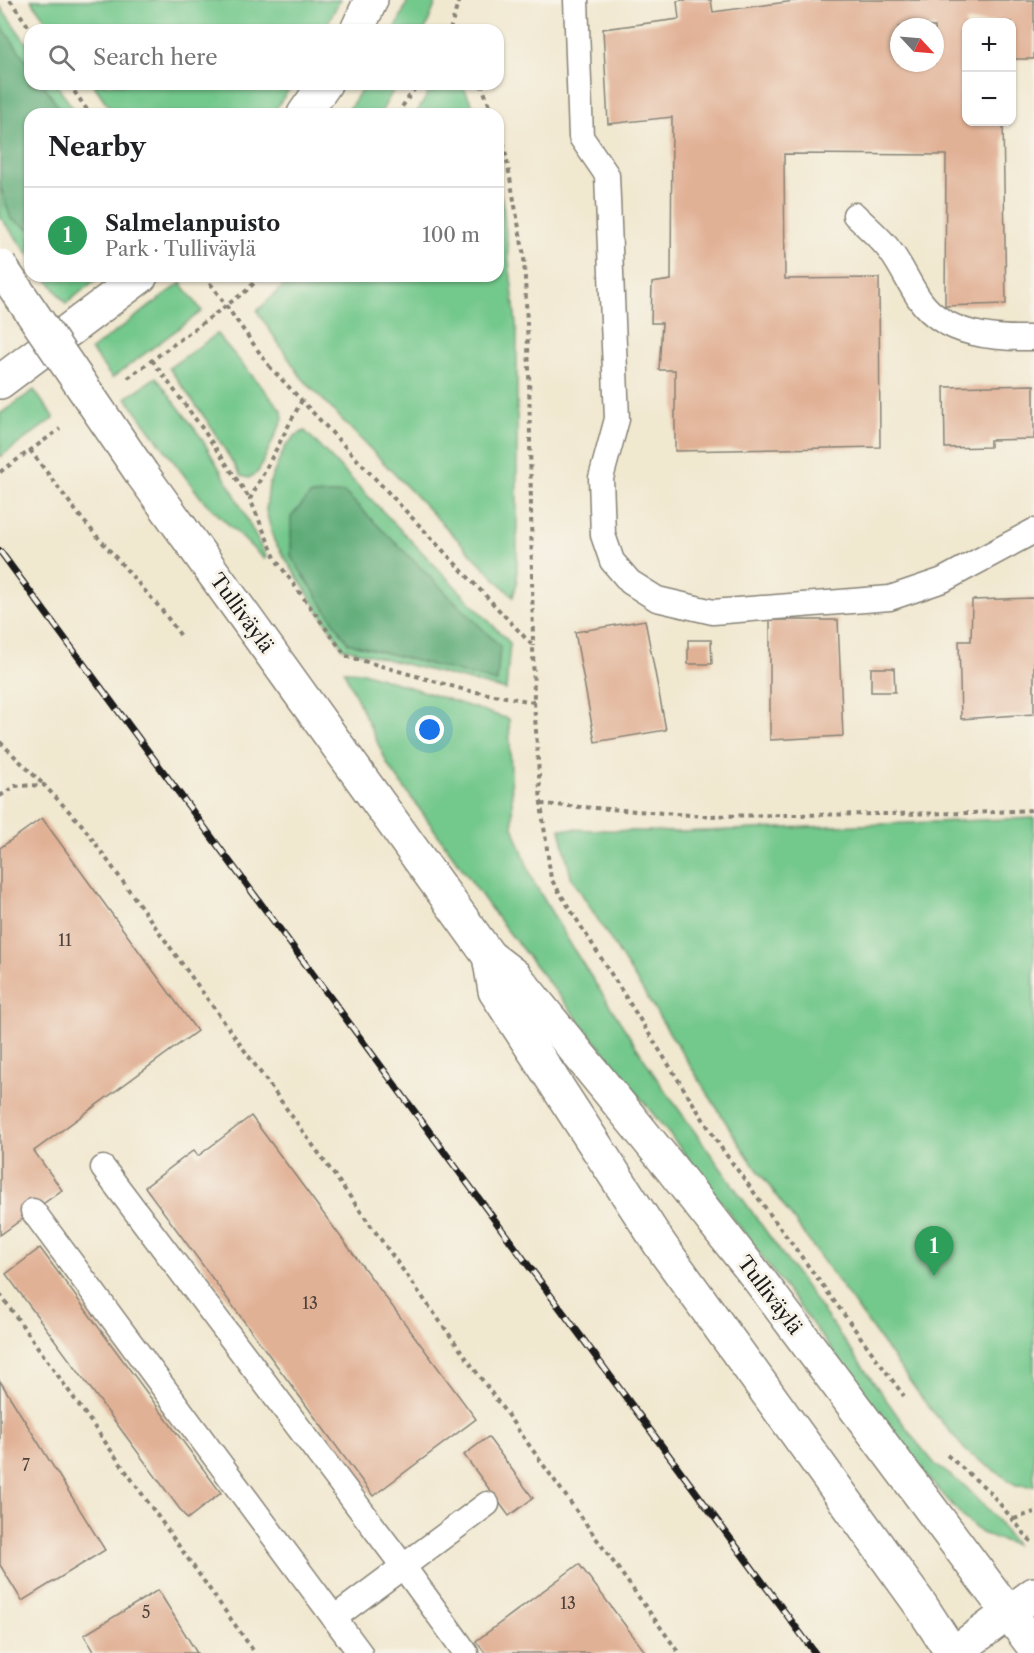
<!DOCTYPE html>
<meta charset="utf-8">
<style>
body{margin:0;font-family:"Libre Caslon Text",serif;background:#f6f6f6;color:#202124}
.controls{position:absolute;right:18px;top:18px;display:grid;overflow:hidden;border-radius:12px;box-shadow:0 2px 4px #0004}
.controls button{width:54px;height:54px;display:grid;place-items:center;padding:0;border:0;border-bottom:2px solid #e0e0e0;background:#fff;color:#202124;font:30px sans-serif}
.compass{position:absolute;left:890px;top:18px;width:54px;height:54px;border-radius:50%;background:#fff;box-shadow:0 2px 4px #0004;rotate:116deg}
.you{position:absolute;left:430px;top:730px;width:21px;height:21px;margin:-15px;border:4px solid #fff;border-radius:50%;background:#1a73e8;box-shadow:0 0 0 9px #1a73e833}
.badge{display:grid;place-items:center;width:39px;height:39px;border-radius:50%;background:#c8321e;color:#fff;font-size:20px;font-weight:700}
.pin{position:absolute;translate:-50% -50px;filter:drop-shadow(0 2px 3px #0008)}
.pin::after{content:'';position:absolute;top:32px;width:21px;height:18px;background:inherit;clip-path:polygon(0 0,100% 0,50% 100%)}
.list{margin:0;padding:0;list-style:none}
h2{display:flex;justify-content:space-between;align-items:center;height:78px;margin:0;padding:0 24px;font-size:26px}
h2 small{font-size:20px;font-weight:400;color:#757577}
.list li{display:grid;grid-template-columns:39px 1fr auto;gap:18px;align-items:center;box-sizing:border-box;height:96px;padding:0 24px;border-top:2px solid #e0e0e0}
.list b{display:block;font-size:22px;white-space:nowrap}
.list p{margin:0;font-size:20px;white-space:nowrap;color:#757577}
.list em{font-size:20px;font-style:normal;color:#757577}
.icon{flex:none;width:33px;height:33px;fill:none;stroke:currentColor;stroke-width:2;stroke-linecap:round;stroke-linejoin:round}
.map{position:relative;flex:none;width:1034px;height:1653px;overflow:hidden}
.search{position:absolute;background:#fff;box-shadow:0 2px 4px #0004;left:24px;top:24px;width:480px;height:66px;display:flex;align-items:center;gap:15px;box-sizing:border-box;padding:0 21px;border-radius:18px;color:#757577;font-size:22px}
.panel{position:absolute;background:#fff;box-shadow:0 2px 4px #0004;left:24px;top:108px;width:480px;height:174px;border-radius:18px}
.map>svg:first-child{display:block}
.green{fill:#73c88c;stroke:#487254;stroke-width:1.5}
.forest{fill:#5eac78;stroke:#3d644a;stroke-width:1.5}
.building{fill:#e1b195;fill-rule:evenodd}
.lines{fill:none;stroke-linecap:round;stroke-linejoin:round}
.service-casing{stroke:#868276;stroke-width:27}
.minor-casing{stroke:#868276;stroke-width:36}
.secondary-casing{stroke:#868276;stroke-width:36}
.path{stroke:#868276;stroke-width:4;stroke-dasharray:4.5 4.5;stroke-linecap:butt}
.service{stroke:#fff;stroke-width:24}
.minor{stroke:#fff;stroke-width:33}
.secondary{stroke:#fff;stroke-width:33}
.rail-casing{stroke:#1c1c1c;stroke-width:7}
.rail{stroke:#f7f3e8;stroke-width:4.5;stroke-dasharray:14;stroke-linecap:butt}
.secondary-bridge-casing{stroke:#868276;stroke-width:36;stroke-linecap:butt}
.path-bridge{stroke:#868276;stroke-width:4;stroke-dasharray:4.5 4.5;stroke-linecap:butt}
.secondary-bridge{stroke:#fff;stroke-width:33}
.labels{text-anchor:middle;stroke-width:6;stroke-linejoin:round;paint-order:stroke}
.number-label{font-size:16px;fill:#4d413a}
.street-label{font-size:20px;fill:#1c1c1c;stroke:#f7f3e8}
</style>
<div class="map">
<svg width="1034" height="1653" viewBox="0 0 1034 1653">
<rect width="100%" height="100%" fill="#f7f3e8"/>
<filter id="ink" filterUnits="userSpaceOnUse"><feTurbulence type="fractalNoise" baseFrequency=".0167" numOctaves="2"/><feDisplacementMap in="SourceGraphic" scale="12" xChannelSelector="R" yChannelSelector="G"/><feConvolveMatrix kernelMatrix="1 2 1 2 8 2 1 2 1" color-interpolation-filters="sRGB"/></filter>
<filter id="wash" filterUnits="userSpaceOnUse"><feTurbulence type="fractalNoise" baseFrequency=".008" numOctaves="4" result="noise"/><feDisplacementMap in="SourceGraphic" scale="24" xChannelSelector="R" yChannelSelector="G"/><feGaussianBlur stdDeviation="1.35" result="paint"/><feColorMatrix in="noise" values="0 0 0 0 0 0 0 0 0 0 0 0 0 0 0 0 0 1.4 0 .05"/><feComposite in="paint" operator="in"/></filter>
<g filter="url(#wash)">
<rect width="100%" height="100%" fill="#f1e8d0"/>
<g class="green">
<path d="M 31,0 L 340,0 L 324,30 L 53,30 Z"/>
<path d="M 408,0 L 437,0 L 425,30 L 395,30 Z"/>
<path d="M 0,6 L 30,48 L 30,84 L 56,84 L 77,114 L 30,114 L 30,256 L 0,217 Z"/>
<path d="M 93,84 L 293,84 L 272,114 L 114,114 Z"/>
<path d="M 365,84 L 397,84 L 380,114 L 346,114 Z"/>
<path d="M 452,84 L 462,84 L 477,114 L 416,114 L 428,93 Z"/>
<path d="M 498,188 L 503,204 L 517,333 L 517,583 L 513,597 L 301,377 L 257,311 L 294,276 L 498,276 Z"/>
<path d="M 45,276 L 100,276 L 66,304 Z"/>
<path d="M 181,283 L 202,311 L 112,378 L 91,350 Z"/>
<path d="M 217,334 L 282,411 L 283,419 L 258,472 L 249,478 L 241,476 L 208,422 L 169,368 Z"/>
<path d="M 156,377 L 200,436 L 235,495 L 266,557 L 264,559 L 202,499 L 126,398 Z"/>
<path d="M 34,390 L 54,418 L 0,457 L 0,414 Z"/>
<path d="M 305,431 L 510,643 L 506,690 L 343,648 L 274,541 L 266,511 L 269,484 L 285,447 L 296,435 Z"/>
<path d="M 344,671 L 363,672 L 509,719 L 513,827 L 533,881 L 574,950 L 657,1079 L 915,1440 L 935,1464 L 966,1487 L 995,1517 L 1015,1545 L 981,1533 L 965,1519 L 923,1472 L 685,1154 L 499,920 L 388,765 Z"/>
<path d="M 1034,818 L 1034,1486 L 1016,1485 L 967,1452 L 924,1401 L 744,1151 L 571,877 L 560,829 L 679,832 Z"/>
</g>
<g class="forest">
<path d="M 0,24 L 30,66 L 30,84 L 43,84 L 63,114 L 30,114 L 30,229 L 11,219 L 0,186 Z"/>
<path d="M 345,493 L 500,646 L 497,682 L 348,643 L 291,557 L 291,517 L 310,495 Z"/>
</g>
<g id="blocks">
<g class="building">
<path d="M 682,0 L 711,0 L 713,12 L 802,0 L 1034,0 L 1034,59 L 1012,59 L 1012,22 L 966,22 L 966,122 L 1003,122 L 1006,304 L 945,306 L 946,155 L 784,154 L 785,279 L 879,278 L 880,447 L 675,451 L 675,370 L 659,370 L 662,323 L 651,323 L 652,283 L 671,280 L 672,117 L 608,124 L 603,29 L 679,19 L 677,1 ZM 899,27 L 935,27 L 935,63 L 899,63 Z"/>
<path d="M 1034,385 L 1034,439 L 990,440 L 990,447 L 945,448 L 944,387 Z"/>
<path d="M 1034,598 L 1034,714 L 961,719 L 959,641 L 971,641 L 972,600 Z"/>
<path d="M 645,620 L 666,730 L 595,742 L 575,632 Z"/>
<path d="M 770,620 L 838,620 L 843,736 L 770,740 Z"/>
<path d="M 688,640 L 711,640 L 712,664 L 688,664 Z"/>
<path d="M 871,668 L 894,668 L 895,692 L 871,692 Z"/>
<path d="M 42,818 L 197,1031 L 34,1151 L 62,1190 L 0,1235 L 0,848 Z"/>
<path d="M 251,1116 L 476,1419 L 373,1496 L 145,1187 L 194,1150 L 198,1156 Z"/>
<path d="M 40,1248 L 221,1493 L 187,1519 L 6,1274 Z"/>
<path d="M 0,1381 L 105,1550 L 22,1601 L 0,1565 Z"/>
<path d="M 488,1437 L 533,1498 L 509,1516 L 464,1455 Z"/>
<path d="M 579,1564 L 646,1653 L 485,1653 L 476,1641 Z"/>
<path d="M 158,1590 L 197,1653 L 95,1653 L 84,1635 Z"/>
</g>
</g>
</g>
<g filter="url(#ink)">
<use href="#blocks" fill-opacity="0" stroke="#868276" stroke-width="1.5"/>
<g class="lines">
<g class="service-casing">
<g id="service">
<path d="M 576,0 L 581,137 L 607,175 L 617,419 L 601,478 L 603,535 L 612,561 L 630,582 L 657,599 L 713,612 L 890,598 L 943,580 L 1034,531"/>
<path d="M 855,215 C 867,227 881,238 891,252 C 902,267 909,284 920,300 C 945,335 993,339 1034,338"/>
<path d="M 103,1168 L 403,1566 L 466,1653"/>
<path d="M 33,1211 L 360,1653"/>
<path d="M 334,1618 L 487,1504"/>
</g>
</g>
<g class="minor-casing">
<g id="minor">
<path d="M 357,30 L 371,0"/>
<path d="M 304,114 L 325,84"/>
<path d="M 0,382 L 141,276"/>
<path d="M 954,1653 L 1034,1594"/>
</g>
</g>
<g class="secondary-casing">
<g id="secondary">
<path d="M 142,474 L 489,956 L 515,976 L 671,1168 L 758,1278 L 1034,1647"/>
<path d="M 489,956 L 495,991 L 661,1246 L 922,1607 L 952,1653"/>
</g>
</g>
<g class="path">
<path d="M 10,0 L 31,30"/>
<path d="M 450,30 L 459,0"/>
<path d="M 69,84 L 90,114"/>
<path d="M 481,84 L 493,114"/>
<path d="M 397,114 L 418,84"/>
<path d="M 498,126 L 503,139 L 524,256 L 529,370 L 533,646"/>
<path d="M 152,360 L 202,428 L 250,499"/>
<path d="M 269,366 L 533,646 L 534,702 L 541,804 L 551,879 L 722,1149 L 904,1396"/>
<path d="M 128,378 L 246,291 L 261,276"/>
<path d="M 302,400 L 250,499 L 276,560 L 346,656 L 465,690 L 534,702"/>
<path d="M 30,450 L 82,519 L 161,609 L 181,636"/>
<path d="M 0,472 L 60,429"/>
<path d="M 0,742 L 44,785"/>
<path d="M 0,796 L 15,786 L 44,785 L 82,825 L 679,1653"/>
<path d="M 541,804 L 704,816 L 973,813 L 1034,810"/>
<path d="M 0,1294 L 255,1653"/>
<path d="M 947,1455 L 989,1491 L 1034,1545"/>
<path d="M 1014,1519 L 1034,1512"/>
</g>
<use href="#service" class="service"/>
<use href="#minor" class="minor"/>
<use href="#secondary" class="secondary"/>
<g class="rail-casing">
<path id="rail" d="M 0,551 L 815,1653"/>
</g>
<use href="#rail" class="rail"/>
<g class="secondary-bridge-casing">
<path id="secondary-bridge" d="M 0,266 L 142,474"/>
</g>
<path class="path-bridge" d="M 205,276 L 269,366"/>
<use href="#secondary-bridge" class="secondary-bridge"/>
</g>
</g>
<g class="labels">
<g class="number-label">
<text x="65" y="946">11</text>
<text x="310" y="1309">13</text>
<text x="26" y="1471">7</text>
<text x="568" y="1609">13</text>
<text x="146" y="1618">5</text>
</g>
<g class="street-label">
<text transform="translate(242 613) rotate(54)" y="7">Tulliväylä</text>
<text transform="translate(770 1295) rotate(53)" y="7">Tulliväylä</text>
</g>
</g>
</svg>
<div class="controls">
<button>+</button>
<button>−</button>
</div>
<svg class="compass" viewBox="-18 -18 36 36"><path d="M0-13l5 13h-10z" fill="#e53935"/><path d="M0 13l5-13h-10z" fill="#757577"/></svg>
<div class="you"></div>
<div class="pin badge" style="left:934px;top:1276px;background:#2e9e5b">1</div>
<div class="search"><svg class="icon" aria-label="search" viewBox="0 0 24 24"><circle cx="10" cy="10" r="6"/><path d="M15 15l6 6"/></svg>Search here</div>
<section class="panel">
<h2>Nearby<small></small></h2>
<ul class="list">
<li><span class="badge" style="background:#2e9e5b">1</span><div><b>Salmelanpuisto</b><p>Park · Tulliväylä</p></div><em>100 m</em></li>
</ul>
</section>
</div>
